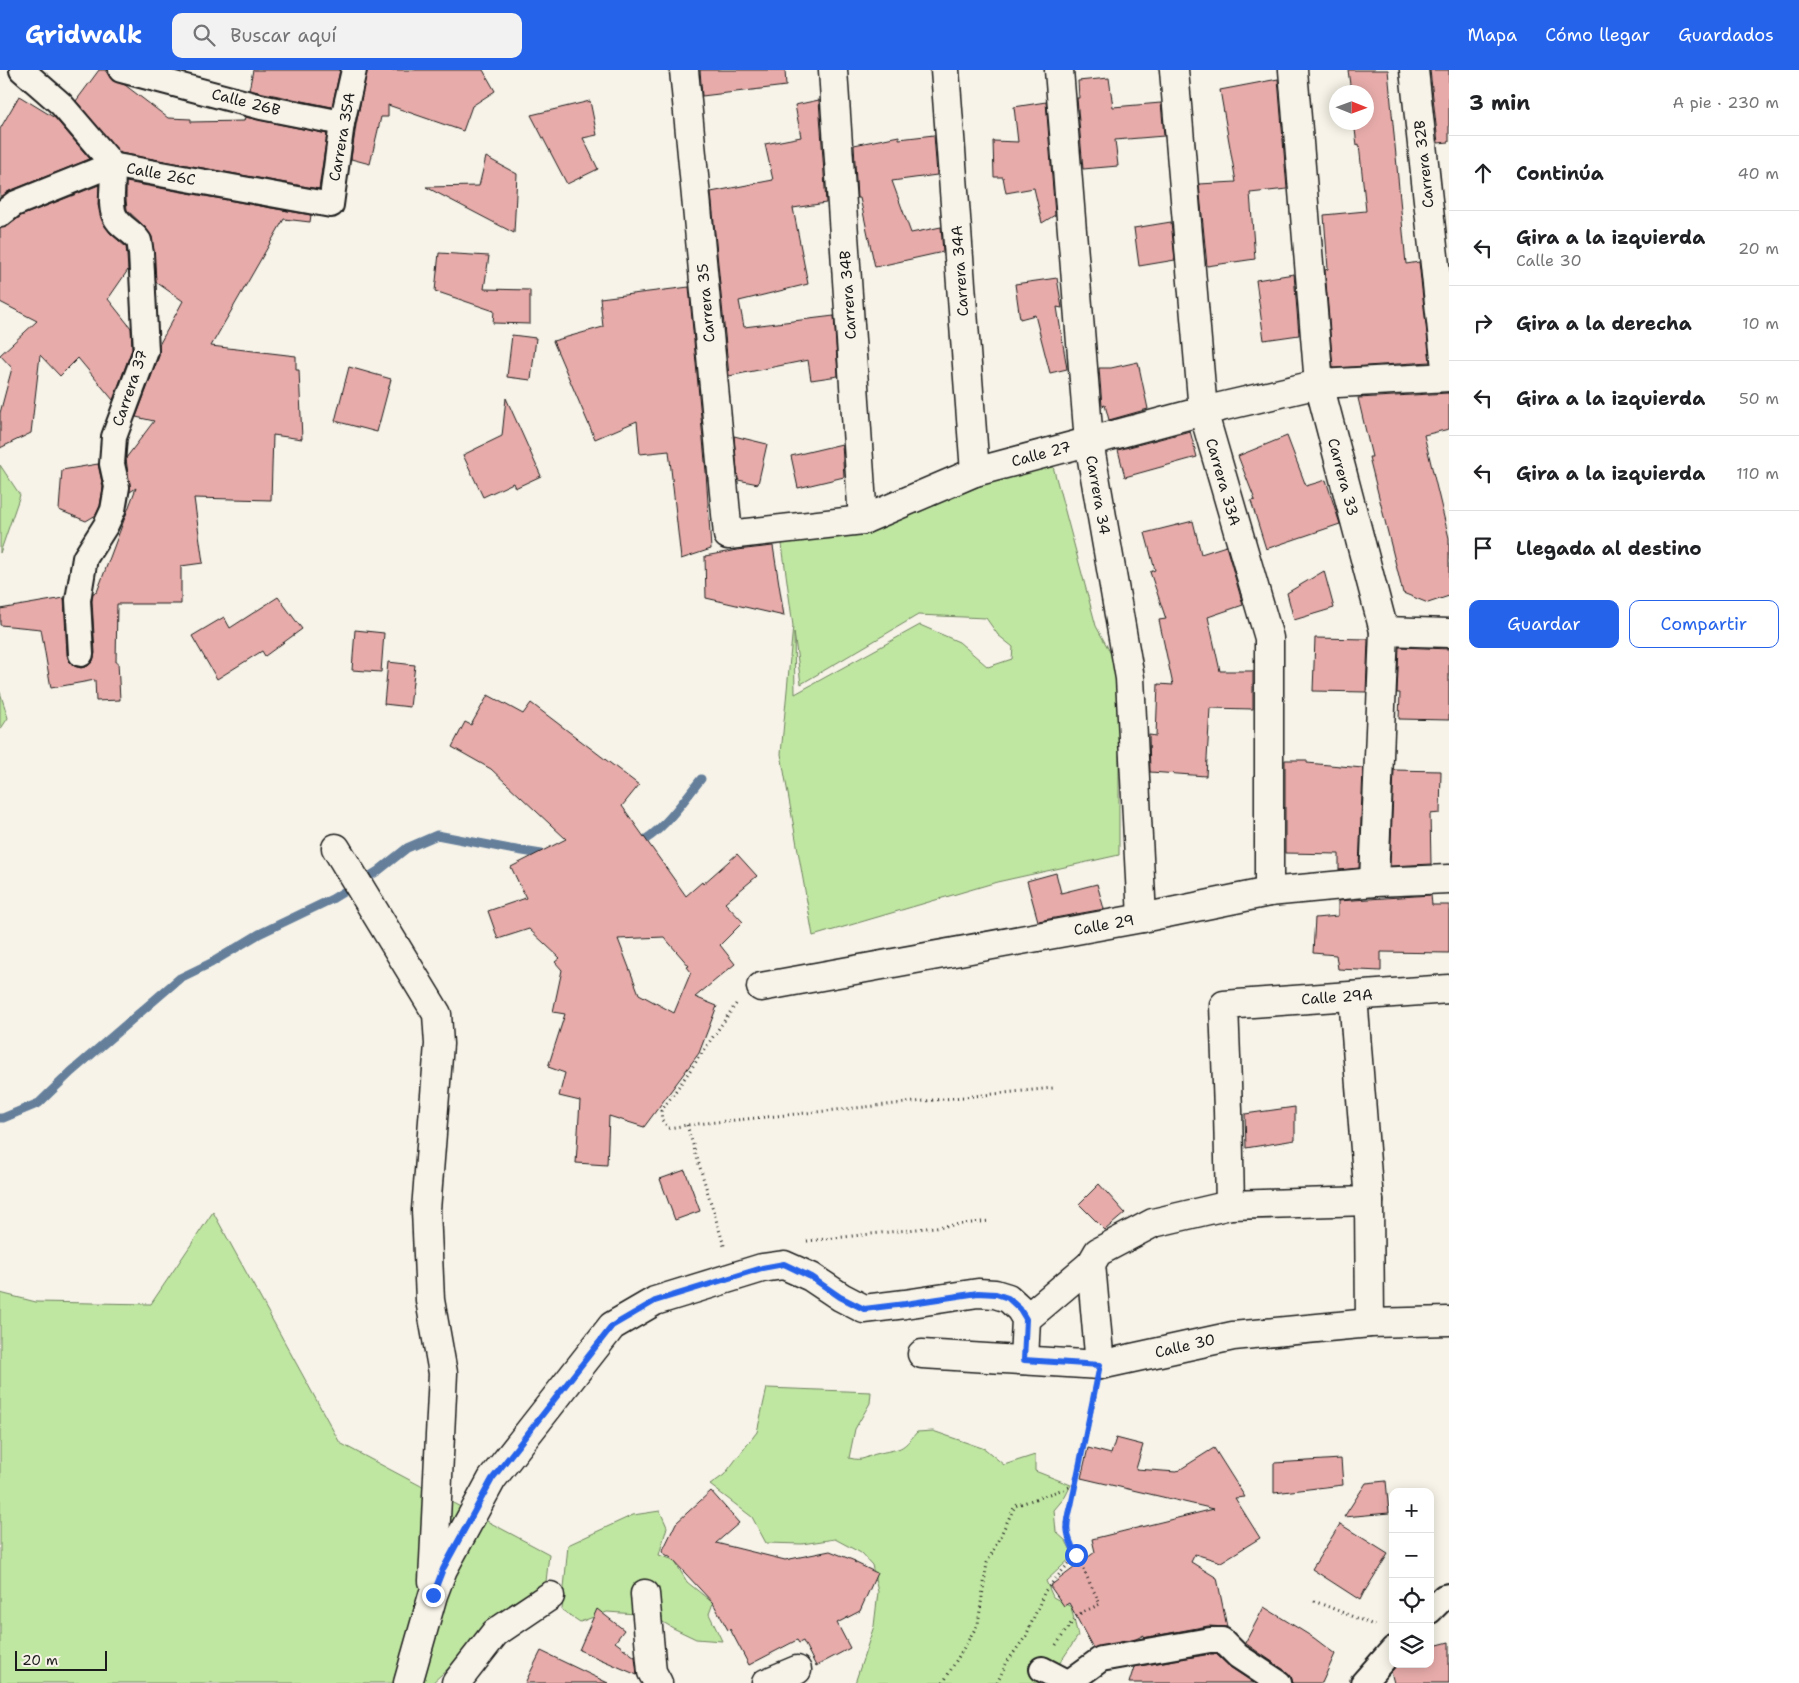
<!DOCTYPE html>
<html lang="es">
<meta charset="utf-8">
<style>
body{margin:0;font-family:"Shantell Sans",sans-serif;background:#f2f2f2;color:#202124}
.controls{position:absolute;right:15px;bottom:15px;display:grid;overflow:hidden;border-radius:10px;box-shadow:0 2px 12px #0003}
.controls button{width:45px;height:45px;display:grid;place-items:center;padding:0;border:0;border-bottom:1px solid #e0e0e0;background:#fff;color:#202124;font:25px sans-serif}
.compass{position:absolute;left:1329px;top:15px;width:45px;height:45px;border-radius:50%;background:#fff;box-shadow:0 2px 12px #0003;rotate:91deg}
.scale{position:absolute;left:15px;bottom:12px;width:92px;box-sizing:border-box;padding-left:5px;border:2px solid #1c1c1c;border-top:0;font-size:14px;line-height:18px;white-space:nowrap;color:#1c1c1c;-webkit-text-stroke:4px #f7f3e8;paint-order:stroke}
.stop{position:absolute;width:15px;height:15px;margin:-11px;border:4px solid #2563eb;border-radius:50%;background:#fff}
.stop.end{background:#2563eb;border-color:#fff;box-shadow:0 1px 5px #0008}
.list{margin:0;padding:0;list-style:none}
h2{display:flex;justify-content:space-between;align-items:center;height:65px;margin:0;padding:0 20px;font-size:21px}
h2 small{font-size:16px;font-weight:400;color:#757577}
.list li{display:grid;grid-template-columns:32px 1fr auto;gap:15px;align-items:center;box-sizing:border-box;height:75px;padding:0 20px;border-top:1px solid #e0e0e0}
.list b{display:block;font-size:19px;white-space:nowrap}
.list p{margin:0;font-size:16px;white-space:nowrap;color:#757577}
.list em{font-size:16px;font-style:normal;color:#757577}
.actions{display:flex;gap:10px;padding:15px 20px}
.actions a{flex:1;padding:11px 0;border:1px solid #2563eb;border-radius:10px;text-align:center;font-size:18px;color:#2563eb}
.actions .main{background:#2563eb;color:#fff}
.icon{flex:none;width:28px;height:28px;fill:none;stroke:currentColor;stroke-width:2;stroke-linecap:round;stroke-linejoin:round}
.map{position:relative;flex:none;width:1449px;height:1613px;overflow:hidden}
header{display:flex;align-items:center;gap:30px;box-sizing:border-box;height:70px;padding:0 25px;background:#2563eb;color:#fff}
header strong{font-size:24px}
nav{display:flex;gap:28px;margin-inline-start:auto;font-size:18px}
.search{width:350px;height:45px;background:#f2f2f2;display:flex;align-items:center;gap:12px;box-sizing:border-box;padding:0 18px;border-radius:10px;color:#757577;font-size:19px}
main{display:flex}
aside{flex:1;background:#fff}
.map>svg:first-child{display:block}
.green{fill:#c0e7a2;stroke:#6e825f;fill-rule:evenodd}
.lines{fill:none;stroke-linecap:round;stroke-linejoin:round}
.stream{stroke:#657f9b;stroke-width:9}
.building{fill:#e7acaa;stroke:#1c1c1c;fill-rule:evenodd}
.pedestrian-casing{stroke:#1c1c1c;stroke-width:28}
.minor-casing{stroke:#1c1c1c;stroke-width:31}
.path{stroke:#1c1c1c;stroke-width:3;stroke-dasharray:1 4;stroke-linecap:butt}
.pedestrian{stroke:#f7f3e8;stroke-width:24}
.minor{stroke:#f7f3e8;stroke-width:28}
.route{stroke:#2563eb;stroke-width:6}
.labels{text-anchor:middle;stroke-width:5;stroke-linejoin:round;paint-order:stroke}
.street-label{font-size:15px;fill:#1c1c1c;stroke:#f7f3e8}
</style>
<header>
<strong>Gridwalk</strong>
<div class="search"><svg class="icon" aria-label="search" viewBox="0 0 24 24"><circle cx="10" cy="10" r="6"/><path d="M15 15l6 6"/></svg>Buscar aquí</div>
<nav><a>Mapa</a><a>Cómo llegar</a><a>Guardados</a></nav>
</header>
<main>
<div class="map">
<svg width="1449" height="1613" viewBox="0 0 1449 1613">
<rect width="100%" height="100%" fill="#f7f3e8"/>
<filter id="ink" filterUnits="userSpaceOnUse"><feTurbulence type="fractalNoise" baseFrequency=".02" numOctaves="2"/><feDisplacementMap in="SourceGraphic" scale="10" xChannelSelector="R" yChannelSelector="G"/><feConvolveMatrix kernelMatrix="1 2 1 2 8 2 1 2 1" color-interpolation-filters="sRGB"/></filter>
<g filter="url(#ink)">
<g class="green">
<path d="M 1051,389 L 1096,556 L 1129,617 L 1119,686 L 1119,785 L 997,812 L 813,866 L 781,684 L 793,556 L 781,467 ZM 918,545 L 986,548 L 998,565 L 1013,577 L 1012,589 L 988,597 L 959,572 L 920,555 L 795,624 L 794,562 L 801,614 Z"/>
<path d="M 0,395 L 20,425 L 0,483 Z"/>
<path d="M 0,622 L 8,648 L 0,660 Z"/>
<path d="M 213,1142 L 340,1373 L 549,1484 L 546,1512 L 432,1613 L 0,1613 L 0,1223 L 36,1232 L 151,1234 Z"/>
<path d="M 767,1318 L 871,1322 L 870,1333 L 855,1359 L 849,1388 C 865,1392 865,1386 880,1383 C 902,1378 901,1381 917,1362 L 933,1361 L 985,1379 L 1004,1395 L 1035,1385 L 1035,1401 L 1071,1415 L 1065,1427 L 1054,1440 L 1056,1462 L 1066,1471 L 1074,1485 L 1046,1511 L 1053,1527 L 1071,1537 L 1078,1566 L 1055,1600 L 1049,1613 L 855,1613 L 874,1556 L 878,1522 L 872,1495 L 861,1483 L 835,1469 L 802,1474 L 766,1473 L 752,1447 L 710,1415 L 724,1405 L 757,1362 Z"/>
<path d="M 660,1441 L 667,1457 L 659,1485 L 674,1490 L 687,1512 L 713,1533 L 709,1544 L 722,1571 L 696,1569 L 673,1558 L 651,1545 L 607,1542 L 580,1552 L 562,1540 L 568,1475 L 633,1445 Z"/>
</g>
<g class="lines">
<g class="stream">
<path d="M 637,774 C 662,763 683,731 701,709"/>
<path d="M 0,1048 L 3,1048 L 39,1033 L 71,1002 L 180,908 L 211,893 L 259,864 L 332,829 L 378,801 L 407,778 L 437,765 L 510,779 L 548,785"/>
</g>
</g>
<g class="building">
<path d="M 99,0 L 105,0 L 112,10 L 125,15 L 168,48 L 191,49 L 191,52 L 244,51 L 245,47 L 327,64 L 319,119 L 120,83 L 76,31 Z"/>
<path d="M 253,0 L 340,0 L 332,37 L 249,20 Z"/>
<path d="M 367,0 L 483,0 L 495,21 L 472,36 L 463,61 L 388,35 L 388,47 L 381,47 L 370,94 L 351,89 L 356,55 Z"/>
<path d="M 700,0 L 785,0 L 786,16 L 702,26 Z"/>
<path d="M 1348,0 L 1388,0 L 1406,194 L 1419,192 L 1430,292 L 1333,298 L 1325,200 L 1328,199 L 1324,145 L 1366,141 L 1359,74 L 1357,75 L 1354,52 L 1366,52 L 1366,22 L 1351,22 Z"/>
<path d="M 1430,0 L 1449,0 L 1449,72 L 1438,73 Z"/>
<path d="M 1109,8 L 1113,37 L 1161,33 L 1164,66 L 1115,70 L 1118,96 L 1083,99 L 1077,28 L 1079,28 L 1078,11 Z"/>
<path d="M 1278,9 L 1287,119 L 1250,123 L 1255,189 L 1207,196 L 1199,114 L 1236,112 L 1220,20 Z"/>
<path d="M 19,26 L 55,48 L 90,89 L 9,121 L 0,128 L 0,59 Z"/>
<path d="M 819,30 L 826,133 L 793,138 L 808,214 L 739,231 L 744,257 L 834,246 L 838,306 L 811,310 L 808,290 L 729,306 L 711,122 L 773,110 L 765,74 L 801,67 L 795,35 Z"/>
<path d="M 590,31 L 597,65 L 583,68 L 598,99 L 567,114 L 531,45 Z"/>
<path d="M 1046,32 L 1055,145 L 1042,153 L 1034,118 L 1006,123 L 1003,107 L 994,107 L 993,71 L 1018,72 L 1014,37 Z"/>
<path d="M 934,65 L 937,105 L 892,111 L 911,163 L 941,157 L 943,182 L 875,197 L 860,128 L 857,128 L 854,75 L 899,66 L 899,69 Z"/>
<path d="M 486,87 L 517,104 L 514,163 L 426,117 L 479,116 Z"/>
<path d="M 126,112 L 311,145 L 310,152 L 284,149 L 211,276 L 296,286 L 296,300 L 299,300 L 302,369 L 273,365 L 271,430 L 194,428 L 203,493 L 181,496 L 181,534 L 117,534 L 116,592 L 118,592 L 120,630 L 96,631 L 95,610 L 51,618 L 41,559 L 0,555 L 0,539 L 64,528 L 67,585 L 69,591 L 74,596 L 81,598 L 88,596 L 93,591 L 95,583 L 92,531 L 93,523 L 97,522 L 136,418 L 130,422 L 126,388 L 154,351 L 136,347 L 159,286 L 159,275 L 183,231 L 156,212 L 152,167 L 145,157 L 127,140 L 126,129 Z"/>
<path d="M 99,115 L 98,135 L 102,150 L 110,163 L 126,177 L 127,185 L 128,200 L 108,229 L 131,258 L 132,279 L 113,330 L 78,288 L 60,306 L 40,285 L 31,363 L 0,378 L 0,343 L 12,298 L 0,285 L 37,251 L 0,232 L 0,158 L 8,156 L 21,146 Z"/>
<path d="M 1171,152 L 1175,190 L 1139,196 L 1134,158 Z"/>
<path d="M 439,183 L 489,186 L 484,219 L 530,220 L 530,254 L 493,253 L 494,241 L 435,221 Z"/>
<path d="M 1294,204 L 1299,265 L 1264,270 L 1256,210 Z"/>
<path d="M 1057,208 L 1062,238 L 1057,237 L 1067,299 L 1050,303 L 1035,245 L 1020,249 L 1015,214 Z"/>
<path d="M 689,217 L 706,402 L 711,479 L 681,489 L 669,381 L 640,384 L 637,351 L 595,369 L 553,271 L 603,257 L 600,228 Z"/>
<path d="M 512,265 L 536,268 L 531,310 L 507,307 Z"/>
<path d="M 1138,292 L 1148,339 L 1109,350 L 1105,335 L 1102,336 L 1099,298 L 1111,298 Z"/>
<path d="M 349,297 L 391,309 L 377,362 L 335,351 Z"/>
<path d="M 1449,323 L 1449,359 L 1424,365 L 1449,468 L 1449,526 L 1428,533 L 1403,523 L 1369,387 L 1372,387 L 1358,328 Z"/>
<path d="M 506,328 L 541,406 L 515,418 L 513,413 L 483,427 L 463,385 L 502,366 Z"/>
<path d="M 1190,361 L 1197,387 L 1125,407 L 1118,380 Z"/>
<path d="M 734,366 L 767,374 L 758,414 L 738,410 Z"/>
<path d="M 1287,366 L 1306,416 L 1326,410 L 1340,454 L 1266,479 L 1251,431 L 1255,430 L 1238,386 Z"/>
<path d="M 842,374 L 844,407 L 798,418 L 791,386 Z"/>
<path d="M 98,394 L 103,417 L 100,436 L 96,445 L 86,451 L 59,440 L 62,400 Z"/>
<path d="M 1193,451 L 1201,484 L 1226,476 L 1243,535 L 1208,547 L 1220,601 L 1253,601 L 1253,639 L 1210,638 L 1206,706 L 1150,702 L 1149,665 L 1156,666 L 1158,614 L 1173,615 L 1159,550 L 1166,549 L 1150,502 L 1155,500 L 1145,463 Z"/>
<path d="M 773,476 L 784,546 L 706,528 L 705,486 L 737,480 Z"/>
<path d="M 1324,501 L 1334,538 L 1294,550 L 1287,523 Z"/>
<path d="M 278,527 L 302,559 L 265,586 L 262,581 L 217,609 L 192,566 L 224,547 L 230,558 Z"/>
<path d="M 355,560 L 384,563 L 381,602 L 352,600 Z"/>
<path d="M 1315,568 L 1368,569 L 1366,622 L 1313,621 Z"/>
<path d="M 1399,577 L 1449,579 L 1449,650 L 1399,649 L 1400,623 L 1397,623 Z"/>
<path d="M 388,592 L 415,595 L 410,637 L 384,634 Z"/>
<path d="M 488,625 L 523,644 L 531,633 L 639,715 L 622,736 L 686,826 L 702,812 L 703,814 L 737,784 L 757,806 L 725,833 L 743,852 L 720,875 L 735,894 L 695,927 L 717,936 L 699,983 L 644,1057 L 609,1046 L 607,1095 L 576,1093 L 580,1031 L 559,1026 L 565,1003 L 548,997 L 565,944 L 553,942 L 562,900 L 555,892 L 560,888 L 529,859 L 498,869 L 488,841 L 526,828 L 511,797 L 566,769 L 491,699 L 452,677 L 465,652 L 471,655 ZM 664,867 L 689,896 L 687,897 L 691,902 L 674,943 L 639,924 L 618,869 Z"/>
<path d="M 1285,690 L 1307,690 L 1307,693 L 1363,698 L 1359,798 L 1339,800 L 1339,784 L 1285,783 Z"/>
<path d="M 1394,700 L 1441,701 L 1440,743 L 1430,744 L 1431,794 L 1390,796 Z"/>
<path d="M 1056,803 L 1061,823 L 1097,814 L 1104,839 L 1038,851 L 1027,811 Z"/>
<path d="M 1431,825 L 1432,835 L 1449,835 L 1449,883 L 1381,882 L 1381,901 L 1338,899 L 1336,885 L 1313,883 L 1315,848 L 1338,846 L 1338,831 Z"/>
<path d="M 1295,1037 L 1295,1070 L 1246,1078 L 1245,1044 Z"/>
<path d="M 685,1100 L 700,1141 L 675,1150 L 660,1109 Z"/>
<path d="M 1099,1114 L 1125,1143 L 1105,1160 L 1079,1134 Z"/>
<path d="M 1116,1368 L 1143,1375 L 1136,1399 L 1176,1402 L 1214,1378 L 1245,1427 L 1235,1428 L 1260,1468 L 1221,1492 L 1195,1484 L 1191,1492 L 1217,1508 L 1227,1557 L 1208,1556 L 1143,1568 L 1144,1565 L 1136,1569 L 1093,1578 L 1069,1533 L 1064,1536 L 1050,1516 L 1095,1482 L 1092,1469 L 1214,1439 L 1081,1408 L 1088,1378 L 1111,1384 Z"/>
<path d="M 1341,1389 L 1343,1415 L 1274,1423 L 1274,1393 Z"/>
<path d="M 1386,1411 L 1389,1443 L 1344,1447 L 1366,1413 Z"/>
<path d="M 711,1421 L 739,1453 L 716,1473 L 785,1490 L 830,1481 L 855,1491 L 854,1492 L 877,1503 L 860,1541 L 837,1553 L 850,1578 L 816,1596 L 803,1571 L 799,1573 L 797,1570 L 749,1595 L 730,1559 L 728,1560 L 713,1533 L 671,1488 L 662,1482 L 676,1453 Z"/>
<path d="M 1340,1454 L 1388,1484 L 1365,1521 L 1365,1520 L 1360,1530 L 1312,1499 Z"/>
<path d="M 1264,1537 L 1314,1568 L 1335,1584 L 1322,1613 L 1293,1613 L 1291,1606 L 1287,1602 L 1245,1573 Z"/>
<path d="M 597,1539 L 624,1560 L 615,1572 L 635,1587 L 637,1605 L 579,1580 Z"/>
<path d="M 1449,1572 L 1449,1613 L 1394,1613 L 1391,1602 L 1398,1594 L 1430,1594 L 1430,1577 Z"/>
<path d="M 541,1581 L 608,1613 L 525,1613 Z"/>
<path d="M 1211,1584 L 1216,1584 L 1230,1597 L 1254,1613 L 1129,1613 L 1134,1597 Z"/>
</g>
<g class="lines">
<g class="pedestrian-casing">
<g id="pedestrian">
<path d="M 22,0 L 61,34 L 109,90 C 117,106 109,125 113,141 C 116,156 132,160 139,171 C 140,174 140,180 141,183 L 146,281 L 114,367 L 112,394 L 117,417 L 113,440 L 106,455 L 85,488 L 78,530 L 81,584"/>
<path d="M 121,0 L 261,37 L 342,53"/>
<path d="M 0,145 L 14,134 L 111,95 L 331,135 L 342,53 L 354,0"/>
<path d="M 1430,1541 L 1444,1527 L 1449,1526"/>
<path d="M 1042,1599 L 1069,1613"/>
<path d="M 1068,1613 L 1101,1589 L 1210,1570 L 1222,1570 L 1238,1586 L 1279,1613"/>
<path d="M 1363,1613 L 1393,1579"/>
</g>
</g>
<g class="minor-casing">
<g id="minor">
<path d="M 684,0 L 728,465 L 863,450 L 975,402 L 1203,341 L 1319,314 L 1449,307"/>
<path d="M 833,0 L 863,450"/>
<path d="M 945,0 L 975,402"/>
<path d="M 1059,0 L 1089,372 L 1130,608 L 1142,848"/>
<path d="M 1174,0 L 1203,341 L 1269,568 L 1269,822"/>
<path d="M 1293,0 L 1319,314 L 1384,561 L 1374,812"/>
<path d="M 1414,0 L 1447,307"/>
<path d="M 1384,561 L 1449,563"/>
<path d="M 336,778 L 437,944 L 439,974 L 426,1140 L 430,1230 L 443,1303 L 433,1511"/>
<path d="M 761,917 L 1142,848 L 1269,822 L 1374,812 L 1449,809"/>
<path d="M 1353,926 L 1369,1131 L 1370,1253"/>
<path d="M 1230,1135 L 1228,1040 L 1224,935 L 1449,919"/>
<path d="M 1026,1249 L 1091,1194"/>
<path d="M 922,1284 L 1100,1295 L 1233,1266 L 1370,1253 L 1449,1251"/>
<path d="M 1100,1295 L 1091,1194 L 1098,1182 L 1153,1153 L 1230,1135 L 1369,1131"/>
<path d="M 645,1524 L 652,1602 L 658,1613"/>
<path d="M 408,1613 L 433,1525 L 443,1499 L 492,1409 L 612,1256 L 655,1231 L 762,1198 L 784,1195 L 811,1207 L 841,1227 L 864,1239 L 905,1234 L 978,1223 L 995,1224 L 1008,1228 L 1020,1239 L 1026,1249 L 1024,1290"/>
<path d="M 456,1613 L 495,1563 L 550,1526"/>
<path d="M 766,1613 L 797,1600"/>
</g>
</g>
<g class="path">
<path d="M 736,934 C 711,969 687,1006 661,1041 L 662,1050 L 669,1058 L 687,1055 L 1053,1018"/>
<path d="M 687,1055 L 725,1179"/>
<path d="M 807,1171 L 990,1151"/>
<path d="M 1314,1531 L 1376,1556"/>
<path d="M 1056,1575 L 1077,1545 L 1100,1534 L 1068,1468 L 1066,1455 L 1071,1436 L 1095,1323"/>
<path d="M 943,1613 L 978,1554 L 987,1493 L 1015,1436 L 1075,1415"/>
<path d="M 997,1613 L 1007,1592 L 1026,1566 L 1045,1521 L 1076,1485"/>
</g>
<use href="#pedestrian" class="pedestrian"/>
<use href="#minor" class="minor"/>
</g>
</g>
<g class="lines" filter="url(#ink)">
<path class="route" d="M 433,1525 L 443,1499 L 492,1409 L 612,1256 L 655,1231 L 762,1198 L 784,1194 L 811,1207 L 840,1227 L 864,1239 L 905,1234 L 978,1223 L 996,1224 L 1008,1228 L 1020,1239 L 1026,1249 L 1024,1290 L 1100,1295 L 1071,1436 C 1065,1458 1066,1464 1076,1485"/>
</g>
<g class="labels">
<g class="street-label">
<text transform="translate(246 32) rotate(14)" y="5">Calle 26B</text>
<text transform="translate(342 67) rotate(-80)" y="5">Carrera 35A</text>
<text transform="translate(1424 94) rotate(-96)" y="5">Carrera 32B</text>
<text transform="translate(161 104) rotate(10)" y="5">Calle 26C</text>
<text transform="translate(960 201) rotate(-94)" y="5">Carrera 34A</text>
<text transform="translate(848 225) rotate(-94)" y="5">Carrera 34B</text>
<text transform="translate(706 233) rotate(-95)" y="5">Carrera 35</text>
<text transform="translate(130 318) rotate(-71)" y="5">Carrera 37</text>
<text transform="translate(1041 384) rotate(-15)" y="5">Calle 27</text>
<text transform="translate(1343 407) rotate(75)" y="5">Carrera 33</text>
<text transform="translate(1223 412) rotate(74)" y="5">Carrera 33A</text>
<text transform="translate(1098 425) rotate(80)" y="5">Carrera 34</text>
<text transform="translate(1104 855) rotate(-10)" y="5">Calle 29</text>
<text transform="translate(1337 927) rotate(-4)" y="5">Calle 29A</text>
<text transform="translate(1185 1276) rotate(-13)" y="5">Calle 30</text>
</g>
</g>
</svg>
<div class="controls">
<button>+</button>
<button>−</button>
<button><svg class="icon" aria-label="locate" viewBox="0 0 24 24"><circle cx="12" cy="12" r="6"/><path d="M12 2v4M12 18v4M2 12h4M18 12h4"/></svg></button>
<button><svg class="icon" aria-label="layers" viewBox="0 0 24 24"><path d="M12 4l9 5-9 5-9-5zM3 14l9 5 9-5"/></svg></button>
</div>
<svg class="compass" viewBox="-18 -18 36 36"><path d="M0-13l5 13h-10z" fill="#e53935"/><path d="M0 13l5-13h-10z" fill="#757577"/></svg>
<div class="scale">20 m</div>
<div class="stop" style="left:1076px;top:1485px"></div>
<div class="stop end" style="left:433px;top:1525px"></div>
</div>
<aside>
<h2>3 min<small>A pie · 230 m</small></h2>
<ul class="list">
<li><svg class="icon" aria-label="ahead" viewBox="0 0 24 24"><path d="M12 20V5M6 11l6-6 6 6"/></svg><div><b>Continúa</b></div><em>40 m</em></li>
<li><svg class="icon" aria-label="left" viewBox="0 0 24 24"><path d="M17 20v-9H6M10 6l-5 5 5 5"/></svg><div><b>Gira a la izquierda</b><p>Calle 30</p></div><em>20 m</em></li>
<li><svg class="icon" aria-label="right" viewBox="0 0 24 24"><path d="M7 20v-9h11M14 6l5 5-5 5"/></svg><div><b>Gira a la derecha</b></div><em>10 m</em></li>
<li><svg class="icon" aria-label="left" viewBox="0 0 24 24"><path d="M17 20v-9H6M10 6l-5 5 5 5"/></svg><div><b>Gira a la izquierda</b></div><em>50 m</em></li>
<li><svg class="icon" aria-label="left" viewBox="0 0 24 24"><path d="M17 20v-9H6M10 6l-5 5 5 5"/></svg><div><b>Gira a la izquierda</b></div><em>110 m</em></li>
<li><svg class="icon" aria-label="arrive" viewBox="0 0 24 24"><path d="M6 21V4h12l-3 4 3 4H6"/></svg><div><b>Llegada al destino</b></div></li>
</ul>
<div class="actions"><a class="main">Guardar</a><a>Compartir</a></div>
</aside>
</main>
